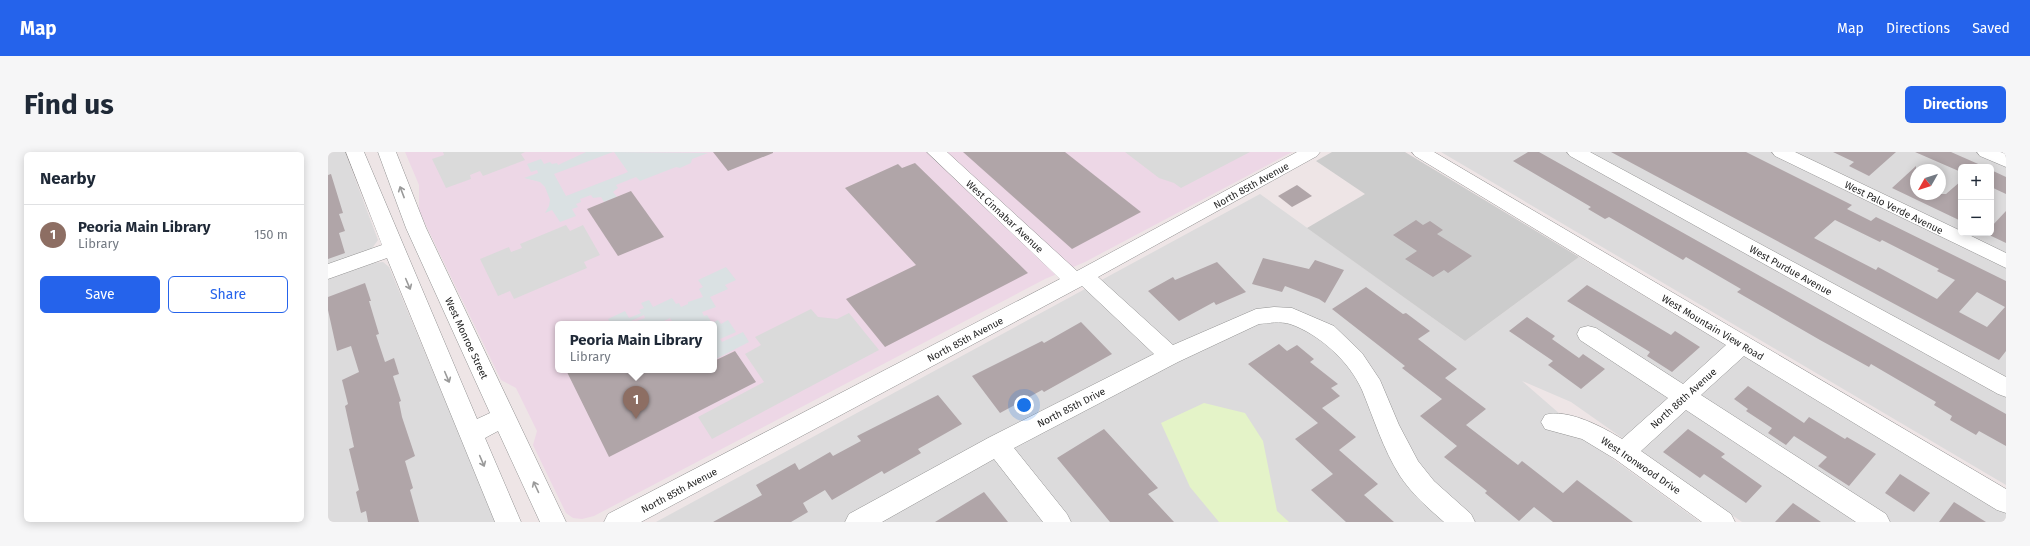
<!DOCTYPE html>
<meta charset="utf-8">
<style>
body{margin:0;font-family:"Fira Sans",sans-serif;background:#f6f6f7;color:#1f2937}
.controls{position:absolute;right:12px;top:12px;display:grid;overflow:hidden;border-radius:6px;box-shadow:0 2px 10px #0003}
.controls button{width:36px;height:36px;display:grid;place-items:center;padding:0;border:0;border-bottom:1px solid #e0e1e3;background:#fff;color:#1f2937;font:20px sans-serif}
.compass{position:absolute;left:1582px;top:12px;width:36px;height:36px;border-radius:50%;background:#fff;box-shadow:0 2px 10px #0003;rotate:231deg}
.you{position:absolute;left:696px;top:253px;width:14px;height:14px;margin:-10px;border:3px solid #fff;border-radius:50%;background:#1a73e8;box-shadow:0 0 0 6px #1a73e833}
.badge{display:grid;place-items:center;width:26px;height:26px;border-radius:50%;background:#2563eb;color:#fff;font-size:13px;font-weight:700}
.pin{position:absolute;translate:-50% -33px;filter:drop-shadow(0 1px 2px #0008)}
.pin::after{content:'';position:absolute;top:21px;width:14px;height:12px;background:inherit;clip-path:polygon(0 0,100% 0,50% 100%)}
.popup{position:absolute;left:227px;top:169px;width:162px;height:52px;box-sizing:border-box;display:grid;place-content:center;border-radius:6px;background:#fff;filter:drop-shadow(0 1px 3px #0005);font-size:13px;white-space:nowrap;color:#747a83}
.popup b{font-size:15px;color:#1f2937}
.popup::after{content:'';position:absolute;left:50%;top:100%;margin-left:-8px;border:8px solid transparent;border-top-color:#fff}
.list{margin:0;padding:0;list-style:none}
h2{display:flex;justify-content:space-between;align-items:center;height:52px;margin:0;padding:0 16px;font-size:17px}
h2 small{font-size:13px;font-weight:400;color:#747a83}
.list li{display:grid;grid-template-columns:26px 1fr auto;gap:12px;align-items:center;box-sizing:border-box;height:60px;padding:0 16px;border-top:1px solid #e0e1e3}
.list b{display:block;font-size:15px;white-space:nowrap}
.list p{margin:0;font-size:13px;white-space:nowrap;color:#747a83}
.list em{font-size:13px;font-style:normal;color:#747a83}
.actions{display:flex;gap:8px;padding:12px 16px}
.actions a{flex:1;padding:9px 0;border:1px solid #2563eb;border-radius:6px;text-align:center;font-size:14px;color:#2563eb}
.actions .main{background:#2563eb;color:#fff}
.map{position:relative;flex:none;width:1678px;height:370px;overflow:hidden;border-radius:6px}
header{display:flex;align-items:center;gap:24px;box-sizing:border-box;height:56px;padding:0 20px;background:#2563eb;color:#fff}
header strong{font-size:19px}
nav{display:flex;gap:22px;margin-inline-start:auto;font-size:14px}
.intro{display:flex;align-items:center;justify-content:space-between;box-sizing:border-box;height:96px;padding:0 24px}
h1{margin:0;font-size:28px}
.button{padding:10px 18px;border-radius:6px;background:#2563eb;color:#fff;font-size:14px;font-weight:700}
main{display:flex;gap:24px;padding:0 24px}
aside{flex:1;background:#fff;border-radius:6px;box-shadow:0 2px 10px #0003}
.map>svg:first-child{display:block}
.residential{fill:#dcdbdc;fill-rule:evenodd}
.commercial{fill:#edd7e6;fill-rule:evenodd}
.religious{fill:#ccc}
.park{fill:#e4f3c8}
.parking{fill:#dadada}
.plaza{fill:#dae1e3}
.building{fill:#b0a5a8;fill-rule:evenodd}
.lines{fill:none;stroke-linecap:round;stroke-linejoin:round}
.minor-casing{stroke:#929292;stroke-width:1}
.minor{fill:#fff;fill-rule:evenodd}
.oneway{stroke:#9a9a9a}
.labels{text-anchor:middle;stroke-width:3;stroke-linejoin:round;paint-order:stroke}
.street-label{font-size:10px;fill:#1e1e1e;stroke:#fff}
</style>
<header>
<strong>Map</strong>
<nav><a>Map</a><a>Directions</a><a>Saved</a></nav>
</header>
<div class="intro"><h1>Find us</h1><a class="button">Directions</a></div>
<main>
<aside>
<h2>Nearby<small></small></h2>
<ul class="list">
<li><span class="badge" style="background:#8d6e63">1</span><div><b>Peoria Main Library</b><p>Library</p></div><em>150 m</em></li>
</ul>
<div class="actions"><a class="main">Save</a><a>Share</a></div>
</aside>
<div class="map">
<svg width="1678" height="370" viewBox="0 0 1678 370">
<rect width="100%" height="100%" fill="#eee5e6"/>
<g class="residential">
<path d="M 0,0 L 17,0 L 50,88 L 42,99 L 0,116 Z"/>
<path d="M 1113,0 L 1678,0 L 1678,333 ZM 1633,15 L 1663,15 L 1663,81 L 1633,81 ZM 1588,18 L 1612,18 L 1612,42 L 1588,42 Z"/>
<path d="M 932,42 L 1137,189 L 1251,105 L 1678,361 L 1678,370 L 1414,370 L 1243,250 L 1194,229 L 1278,302 L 1372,370 L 328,370 Z"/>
<path d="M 55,110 L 61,115 L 168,370 L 0,370 L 0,127 L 44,111 Z"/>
</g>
<path class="commercial" d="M 77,0 L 964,0 L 757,110 L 717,127 L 266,364 L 254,367 L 245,366 L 238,361 L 205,293 L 209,279 L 188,236 L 173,228 L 91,59 L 91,33 ZM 230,172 L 386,172 L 386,218 L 230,218 Z"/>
<path class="religious" d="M 1004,0 L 1077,0 L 1251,105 L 1137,189 L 979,76 L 1037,42 L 988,9 Z"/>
<path class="park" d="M 876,251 L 917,261 L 935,289 L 949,359 L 961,370 L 891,370 L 862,335 L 833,271 Z"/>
<g class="parking">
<path d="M 115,0 L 197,0 L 193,2 L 197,8 L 155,24 L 152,19 L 142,23 L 143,27 L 118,36 L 104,7 L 116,3 Z"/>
<path d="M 797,0 L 922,0 L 853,36 L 846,31 L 831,26 Z"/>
<path d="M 238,73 L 242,79 L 255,73 L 272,103 L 256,110 L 259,116 L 186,147 L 182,139 L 170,144 L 152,107 L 181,95 L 183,100 L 194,96 L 192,92 Z"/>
<path d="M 483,157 L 490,165 L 509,167 L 521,161 L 551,198 L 384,287 L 370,265 L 436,230 L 417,202 L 433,193 L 427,185 Z"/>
</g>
<g class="plaza">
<path d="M 258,0 L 285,0 L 226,22 L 238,44 L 300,20 L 286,0 L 380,1 L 364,7 L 363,11 L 352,16 L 348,15 L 312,29 L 308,25 L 288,33 L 290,36 L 285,40 L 289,45 L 276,50 L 273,45 L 265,46 L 263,43 L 252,47 L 253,50 L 248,52 L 250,55 L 244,57 L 248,64 L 232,70 L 224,58 L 217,61 L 221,54 L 222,48 L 217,35 L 212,30 L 196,26 L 210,21 L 209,18 L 203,20 L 199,12 L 213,7 L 216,12 L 222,10 L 224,12 L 229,11 L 230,13 Z"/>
<path d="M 398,115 L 408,128 L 397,133 L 400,137 L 382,145 L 388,155 L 374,160 L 376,164 L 379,163 L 384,171 L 390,168 L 393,172 L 400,168 L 408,180 L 392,187 L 394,190 L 415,180 L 421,190 L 386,208 L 387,193 L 386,172 L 339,172 L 344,169 L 342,166 L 330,172 L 311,172 L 309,169 L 317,166 L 316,163 L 303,169 L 304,172 L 283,172 L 280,167 L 297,159 L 301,166 L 313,161 L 311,158 L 316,156 L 313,151 L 321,148 L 325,155 L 344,146 L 348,152 L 351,151 L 353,155 L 360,152 L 360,150 L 375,145 L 371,137 L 375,135 L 370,128 Z"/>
</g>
<g class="building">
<path d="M 385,0 L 445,0 L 445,1 L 400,19 Z"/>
<path d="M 635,0 L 737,0 L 813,60 L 744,97 Z"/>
<path d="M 1200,0 L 1211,0 L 1678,262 L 1678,294 L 1651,279 L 1648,283 L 1622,268 L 1624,264 L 1606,253 L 1608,250 L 1543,212 L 1541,215 L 1492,188 L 1409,140 L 1413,137 L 1358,105 L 1355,108 L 1281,65 L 1277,67 L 1260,57 L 1263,55 L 1185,9 Z"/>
<path d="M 1283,0 L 1418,0 L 1524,53 L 1519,57 L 1543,69 L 1548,65 L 1678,129 L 1678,199 L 1671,208 ZM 1507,68 L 1552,90 L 1554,88 L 1611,117 L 1609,119 L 1627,128 L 1609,147 L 1550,115 L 1548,118 L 1486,86 ZM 1649,140 L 1677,155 L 1659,175 L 1631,160 Z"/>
<path d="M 1505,0 L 1568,0 L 1541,24 L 1521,14 L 1526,10 Z"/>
<path d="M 1587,0 L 1623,0 L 1657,15 L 1633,15 L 1633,20 Z"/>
<path d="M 587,11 L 700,121 L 557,195 L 518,147 L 588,113 L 517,36 L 570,12 L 574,16 Z"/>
<path d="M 1588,14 L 1588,42 L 1618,42 L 1633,29 L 1633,69 L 1564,36 Z"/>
<path d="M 1663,18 L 1678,25 L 1678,42 L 1663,35 Z"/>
<path d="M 3,22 L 15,61 L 11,62 L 17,79 L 11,81 L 17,101 L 0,107 L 0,23 Z"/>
<path d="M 969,33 L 984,44 L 964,55 L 950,44 Z"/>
<path d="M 303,39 L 336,85 L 290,104 L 259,57 Z"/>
<path d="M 1678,59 L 1678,91 L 1657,81 L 1663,81 L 1663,75 Z"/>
<path d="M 1088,68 L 1095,73 L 1102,69 L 1115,78 L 1109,82 L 1144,104 L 1120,121 L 1116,118 L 1105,125 L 1077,107 L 1089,99 L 1065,83 Z"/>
<path d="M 935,106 L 981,117 L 987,108 L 1016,118 L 997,151 L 991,147 L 957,134 L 954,140 L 924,132 Z"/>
<path d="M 889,110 L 918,140 L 888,153 L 886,150 L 851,169 L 820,139 L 845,125 L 847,128 Z"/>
<path d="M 37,131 L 43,149 L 41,149 L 51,182 L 48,183 L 57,210 L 66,206 L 71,222 L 65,224 L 73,249 L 71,250 L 74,265 L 87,304 L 77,309 L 85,336 L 82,338 L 91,370 L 40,370 L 38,359 L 33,361 L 28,340 L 31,338 L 21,297 L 26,295 L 17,254 L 20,252 L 14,228 L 31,220 L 23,194 L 9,199 L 0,158 L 0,145 Z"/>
<path d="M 1259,133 L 1343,183 L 1347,179 L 1372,195 L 1344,220 L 1319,204 L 1322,200 L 1239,149 Z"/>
<path d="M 1038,135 L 1075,162 L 1078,161 L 1102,179 L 1090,187 L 1129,217 L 1117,226 L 1158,257 L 1138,273 L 1190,313 L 1194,309 L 1235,341 L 1249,328 L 1305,370 L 1225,370 L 1206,355 L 1191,369 L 1157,341 L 1159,339 L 1116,305 L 1129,294 L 1092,264 L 1114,247 L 1074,216 L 1077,214 L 1004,157 Z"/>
<path d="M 1199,165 L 1227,184 L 1224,187 L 1251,206 L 1255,202 L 1277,217 L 1253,237 L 1220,213 L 1225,209 L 1181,179 Z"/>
<path d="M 753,170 L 784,202 L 716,240 L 714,238 L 672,261 L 644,224 L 714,189 L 716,191 Z"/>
<path d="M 951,192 L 959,199 L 969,193 L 986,207 L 982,210 L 1010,232 L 1003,236 L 1012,244 L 994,256 L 1028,285 L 1011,298 L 1050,332 L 1036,343 L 1066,370 L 1018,370 L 983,338 L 1005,322 L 967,287 L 990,271 L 920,212 Z"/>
<path d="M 407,199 L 428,230 L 281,305 L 238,218 L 386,218 L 386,209 Z"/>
<path d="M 1420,234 L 1476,271 L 1481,265 L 1517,287 L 1519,285 L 1548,302 L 1521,334 L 1490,314 L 1499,305 L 1466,284 L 1458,293 L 1440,281 L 1444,276 L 1418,259 L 1420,257 L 1406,247 Z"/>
<path d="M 610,243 L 634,272 L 590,297 L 593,301 L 556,322 L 554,319 L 504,348 L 497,338 L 475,351 L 480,360 L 463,370 L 385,370 L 434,343 L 428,333 L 467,311 L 471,318 L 502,300 L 505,304 L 533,289 L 529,284 Z"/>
<path d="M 776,277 L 830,336 L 820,342 L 846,370 L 782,370 L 729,306 Z"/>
<path d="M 1360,277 L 1397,302 L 1393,305 L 1434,334 L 1418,351 L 1376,322 L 1372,326 L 1335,300 Z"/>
<path d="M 1572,322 L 1602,341 L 1586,360 L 1557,341 Z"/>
<path d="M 656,340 L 680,370 L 607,370 Z"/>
<path d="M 1626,350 L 1658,370 L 1611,370 Z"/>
<path d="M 1465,351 L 1493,370 L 1447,370 Z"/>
</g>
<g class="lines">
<g class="minor-casing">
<g id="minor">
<path d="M 18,0 L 36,0 L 149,267 L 162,261 L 78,76 L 50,0 L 68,0 L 98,76 L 238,370 L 212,370 L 170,279 L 157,286 L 193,370 L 167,370 L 59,106 L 0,127 L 0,112 L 54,93 Z"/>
<path d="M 599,0 L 619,0 L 749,119 L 969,0 L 992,0 L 989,4 L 770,125 L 845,193 L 928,157 L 946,155 L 964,156 L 1006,174 L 1034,201 L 1052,228 L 1071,273 L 1090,309 L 1106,329 L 1143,362 L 1147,370 L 1116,370 C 1100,356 1084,342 1072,324 C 1055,297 1046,267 1034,238 C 1021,209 991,182 962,172 C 952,169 941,171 931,172 L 850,210 L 686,296 L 739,362 L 743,370 L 715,370 L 666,307 L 554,370 L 517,370 L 521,362 L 660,286 L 826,202 L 754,134 L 313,370 L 276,370 L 280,362 L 732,127 Z"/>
<path d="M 1084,0 L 1106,0 L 1678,337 L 1678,361 L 1669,358 L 1416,204 L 1373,243 L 1558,362 L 1562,370 L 1528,370 L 1358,258 L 1313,299 L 1403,362 L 1407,370 L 1374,370 L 1287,307 L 1254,287 L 1217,277 L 1213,270 L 1217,263 C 1239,256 1275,275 1294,287 L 1340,246 L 1252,188 L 1249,182 L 1252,176 L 1260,174 L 1268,176 L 1355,232 L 1398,193 L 1087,4 Z"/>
<path d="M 1239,0 L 1262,0 L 1678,225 L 1678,245 L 1670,242 L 1242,4 Z"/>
<path d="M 1444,0 L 1467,0 L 1633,79 L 1633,81 L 1637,81 L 1678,101 L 1678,116 L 1447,4 Z"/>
<path d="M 1649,0 L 1673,0 L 1678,2 L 1678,15 L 1652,4 Z"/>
</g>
</g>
<use href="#minor" class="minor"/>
</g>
<defs><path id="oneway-shaft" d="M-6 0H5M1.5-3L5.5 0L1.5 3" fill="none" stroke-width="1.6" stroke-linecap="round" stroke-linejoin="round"/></defs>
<g class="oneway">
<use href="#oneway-shaft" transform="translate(74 40) rotate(-111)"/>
<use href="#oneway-shaft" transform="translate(80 132) rotate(67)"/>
<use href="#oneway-shaft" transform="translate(119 225) rotate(67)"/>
<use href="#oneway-shaft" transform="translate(154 309) rotate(67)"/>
<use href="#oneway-shaft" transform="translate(208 335) rotate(-115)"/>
</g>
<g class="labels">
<g class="street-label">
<text transform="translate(923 33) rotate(-29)" y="4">North 85th Avenue</text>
<text transform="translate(1566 55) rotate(26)" y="4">West Palo Verde Avenue</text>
<text transform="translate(677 64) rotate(43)" y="4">West Cinnabar Avenue</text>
<text transform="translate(1463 118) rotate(29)" y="4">West Purdue Avenue</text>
<text transform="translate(1385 175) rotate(31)" y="4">West Mountain View Road</text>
<text transform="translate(139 186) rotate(65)" y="4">West Monroe Street</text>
<text transform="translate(637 187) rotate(-28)" y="4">North 85th Avenue</text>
<text transform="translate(1355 246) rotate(-42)" y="4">North 86th Avenue</text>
<text transform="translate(743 255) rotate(-27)" y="4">North 85th Drive</text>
<text transform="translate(1313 313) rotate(34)" y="4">West Ironwood Drive</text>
<text transform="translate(351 338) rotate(-28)" y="4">North 85th Avenue</text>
</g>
</g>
</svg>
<div class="controls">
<button>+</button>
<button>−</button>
</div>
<svg class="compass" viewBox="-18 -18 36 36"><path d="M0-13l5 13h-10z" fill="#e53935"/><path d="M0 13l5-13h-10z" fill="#747a83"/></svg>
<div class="you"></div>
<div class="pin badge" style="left:308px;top:267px;background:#8d6e63">1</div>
<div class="popup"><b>Peoria Main Library</b>Library</div>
</div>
</main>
